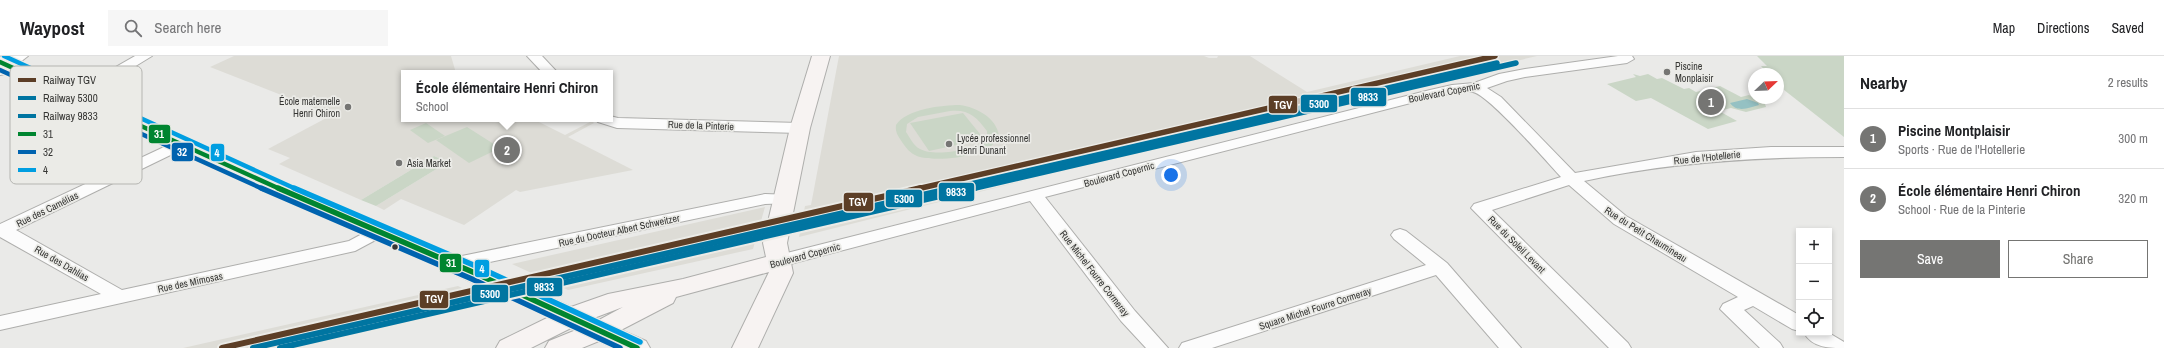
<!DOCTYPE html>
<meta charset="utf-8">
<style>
body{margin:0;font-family:"Archivo Narrow",sans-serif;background:#f6f6f6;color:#202124}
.controls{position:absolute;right:12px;bottom:12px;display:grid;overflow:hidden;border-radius:0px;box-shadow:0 2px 6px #0003}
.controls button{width:36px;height:36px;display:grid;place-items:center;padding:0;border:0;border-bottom:1px solid #e0e0e0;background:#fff;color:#202124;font:20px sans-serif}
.compass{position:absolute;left:1748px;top:12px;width:36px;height:36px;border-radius:50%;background:#fff;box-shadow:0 2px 6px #0003;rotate:67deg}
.you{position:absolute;left:1171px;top:119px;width:14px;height:14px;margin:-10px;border:3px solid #fff;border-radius:50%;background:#1a73e8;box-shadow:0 0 0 6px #1a73e833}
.badge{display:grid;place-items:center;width:26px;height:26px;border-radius:50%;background:#757573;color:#fff;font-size:13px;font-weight:700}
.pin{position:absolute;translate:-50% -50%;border:2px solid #fff;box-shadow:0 1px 4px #0006}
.popup{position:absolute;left:401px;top:14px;width:212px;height:52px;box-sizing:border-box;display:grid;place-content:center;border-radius:0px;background:#fff;filter:drop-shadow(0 1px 3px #0005);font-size:13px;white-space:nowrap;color:#757577}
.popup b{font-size:15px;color:#202124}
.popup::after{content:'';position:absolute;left:50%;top:100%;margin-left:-8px;border:8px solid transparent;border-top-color:#fff}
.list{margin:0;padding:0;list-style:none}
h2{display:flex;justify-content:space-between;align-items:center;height:52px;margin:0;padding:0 16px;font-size:17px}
h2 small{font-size:13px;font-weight:400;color:#757577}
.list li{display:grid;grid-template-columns:26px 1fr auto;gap:12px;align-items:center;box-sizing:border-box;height:60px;padding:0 16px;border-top:1px solid #e0e0e0}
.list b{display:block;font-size:15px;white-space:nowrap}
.list p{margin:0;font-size:13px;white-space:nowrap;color:#757577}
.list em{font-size:13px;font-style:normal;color:#757577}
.actions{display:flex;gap:8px;padding:12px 16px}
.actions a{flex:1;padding:9px 0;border:1px solid #757573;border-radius:0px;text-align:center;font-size:14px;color:#757573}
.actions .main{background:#757573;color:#fff}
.icon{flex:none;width:22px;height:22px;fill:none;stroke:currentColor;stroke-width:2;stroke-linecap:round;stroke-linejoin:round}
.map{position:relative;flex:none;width:1844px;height:292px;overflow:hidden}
header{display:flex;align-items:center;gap:24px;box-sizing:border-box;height:56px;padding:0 20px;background:#fff;border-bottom:1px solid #e0e0e0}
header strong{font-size:19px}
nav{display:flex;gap:22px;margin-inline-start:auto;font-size:14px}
.search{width:280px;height:36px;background:#f6f6f6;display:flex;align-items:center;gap:10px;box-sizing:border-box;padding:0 14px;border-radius:0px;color:#757577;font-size:15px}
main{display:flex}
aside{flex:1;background:#fff}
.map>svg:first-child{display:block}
.built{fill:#dddcd6}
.green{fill:#cad6c6;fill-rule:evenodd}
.water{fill:#95c1c3}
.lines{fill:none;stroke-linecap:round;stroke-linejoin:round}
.street-casing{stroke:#aeaeac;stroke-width:2}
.secondary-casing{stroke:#aeaeac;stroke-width:2}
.street{fill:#fcfcfc;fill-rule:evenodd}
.secondary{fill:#f7f3f2;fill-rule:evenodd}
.bus-1-far1-casing{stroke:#ebebe7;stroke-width:7}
.bus-1-casing{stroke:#ebebe7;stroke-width:8}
.bus-2-far1-casing{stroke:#ebebe7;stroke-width:7}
.bus-2-casing{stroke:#ebebe7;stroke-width:8}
.bus-3-far1-casing{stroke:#ebebe7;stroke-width:7}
.bus-3-casing{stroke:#ebebe7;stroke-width:8}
.bus-1-far1{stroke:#008530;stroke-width:4.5}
.bus-1{stroke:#008530;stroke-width:5.5}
.bus-2-far1{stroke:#0063af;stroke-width:4.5}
.bus-2{stroke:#0063af;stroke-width:5.5}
.bus-3-far1{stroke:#009ee1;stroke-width:4.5}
.bus-3{stroke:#009ee1;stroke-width:5.5}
.rail-1-far1-casing{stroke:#ebebe7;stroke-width:8}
.rail-1-casing{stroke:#ebebe7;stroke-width:10}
.rail-2-far1-casing{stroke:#ebebe7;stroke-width:8}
.rail-2-casing{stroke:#ebebe7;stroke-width:10}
.rail-3-far1-casing{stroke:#ebebe7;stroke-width:8}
.rail-3-casing{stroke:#ebebe7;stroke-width:10}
.rail-1-far1{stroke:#5c3e26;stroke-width:5.5}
.rail-1{stroke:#5c3e26;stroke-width:6}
.rail-2-far1{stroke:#0075a1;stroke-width:5.5}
.rail-2{stroke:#0075a1;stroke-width:6}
.rail-3-far1{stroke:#0075a1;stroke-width:5.5}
.rail-3{stroke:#0075a1;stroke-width:6}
.poi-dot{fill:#757573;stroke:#ebebe7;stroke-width:1.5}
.bus-dot{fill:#363634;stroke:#ebebe7;stroke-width:1.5}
.labels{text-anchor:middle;stroke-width:3.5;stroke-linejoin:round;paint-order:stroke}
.poi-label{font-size:10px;fill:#363634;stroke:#ebebe7;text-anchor:start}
.street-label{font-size:10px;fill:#363634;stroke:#ebebe7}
.key{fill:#ebebe7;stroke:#b5b5b1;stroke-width:1}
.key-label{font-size:11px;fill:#363634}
.line-badge{stroke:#ebebe7;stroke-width:1.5}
.badge-label{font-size:11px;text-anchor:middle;font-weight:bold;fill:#fff}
</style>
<header>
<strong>Waypost</strong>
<div class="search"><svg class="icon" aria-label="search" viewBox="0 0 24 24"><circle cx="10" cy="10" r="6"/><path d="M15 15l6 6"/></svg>Search here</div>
<nav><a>Map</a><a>Directions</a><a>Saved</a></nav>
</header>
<main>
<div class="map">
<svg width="1844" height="292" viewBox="0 0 1844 292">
<rect width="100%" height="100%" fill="#eaeae8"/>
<g class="built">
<path d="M 234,0 L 451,0 L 456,17 L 404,17 L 404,63 L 533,63 L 565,79 L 592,65 L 594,67 L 568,81 L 633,114 L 520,136 L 516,134 L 464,169 L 401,143 L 384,154 L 376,150 L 448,106 L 434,100 L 361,144 L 279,108 L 290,102 L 268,93 L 332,59 L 210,11 Z"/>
<path d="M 839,0 L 1204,0 L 1209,2 L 1217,2 L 1218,0 L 1250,0 L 1307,36 L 1460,0 L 1537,0 L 1240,71 L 799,181 L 805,150 L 811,149 Z"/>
<path d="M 765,151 L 753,193 L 568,234 L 512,208 Z"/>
<path d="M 458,230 L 486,244 L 280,292 L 183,292 Z"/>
</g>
<g class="green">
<path d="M 1757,0 L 1844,0 L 1844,81 L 1779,30 L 1778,18 L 1768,18 L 1761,10 L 1767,10 Z"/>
<path d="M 1633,18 L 1640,20 L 1648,18 L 1657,23 L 1662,22 L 1684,33 L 1689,32 L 1696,36 L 1720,30 L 1741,41 L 1749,39 L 1765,48 L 1766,51 L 1746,56 L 1731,52 L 1719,55 L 1737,65 L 1708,73 L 1651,42 L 1636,45 L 1607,28 L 1636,21 Z"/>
<path d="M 960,49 C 976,51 997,62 999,80 C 993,101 935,107 917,100 C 910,97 906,92 902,86 C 898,80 895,76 896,69 C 906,53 942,49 960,49 ZM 950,55 C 968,53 976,60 987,75 L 987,84 C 975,94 934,101 920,93 C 914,90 910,82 906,76 L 907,68 L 918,61 Z"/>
<path d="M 963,57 L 984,83 L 929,95 L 910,67 Z"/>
<path d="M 426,67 L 445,80 L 428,87 L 410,74 Z"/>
<path d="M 467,71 L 500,92 L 469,107 L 436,84 Z"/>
<path d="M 434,100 L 448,106 L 376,150 L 361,144 Z"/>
</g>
<path class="water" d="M 1747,43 L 1758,47 L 1759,49 C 1749,52 1737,57 1730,47 Z"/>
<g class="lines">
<g class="street-casing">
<g id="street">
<path d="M 12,0 L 28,0 L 5,18 L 0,19 L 0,8 Z"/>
<path d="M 135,0 L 152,0 L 103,30 L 72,42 L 67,41 L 65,38 L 67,35 L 93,24 Z"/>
<path d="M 527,0 L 542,0 L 558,17 L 543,17 Z"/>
<path d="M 1618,0 L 1632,0 L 1634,3 L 1627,7 L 1525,21 L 1507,25 L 1487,32 L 1501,41 L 1575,117 L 1696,96 L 1771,91 L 1844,91 L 1844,101 C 1756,101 1669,106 1584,125 L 1626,160 L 1799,259 L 1799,275 L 1792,273 L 1753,250 L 1744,254 L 1780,287 L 1783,292 L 1760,292 L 1720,253 L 1723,248 L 1738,241 L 1614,168 L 1569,129 L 1492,154 L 1628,287 L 1631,292 L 1609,292 L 1471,152 L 1474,148 L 1561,121 C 1547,106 1489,39 1473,36 C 1462,33 1441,40 1430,42 L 1045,141 L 1135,255 L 1168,292 L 1146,292 L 1121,265 L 1030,145 L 779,211 L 773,209 L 770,205 L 773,201 L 779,199 L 1430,34 L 1452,29 L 1474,27 L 1499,18 L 1525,13 Z"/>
<path d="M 610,60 L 618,62 L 800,67 L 805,69 L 808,72 L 805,75 L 800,77 L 617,72 L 598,66 L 595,63 L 610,63 Z"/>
<path d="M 181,83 L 187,85 L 189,88 L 187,91 L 16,174 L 122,234 L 349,185 L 377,170 L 383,172 L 386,176 L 383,180 L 355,195 L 0,274 L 0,260 L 101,238 L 0,181 L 0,168 Z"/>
<path d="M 765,138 L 792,139 L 794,143 L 792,147 L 765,148 L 452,214 L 446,212 L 443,208 L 446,204 L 452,202 Z"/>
<path d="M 1400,173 L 1406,175 L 1447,207 L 1521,292 L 1499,292 L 1436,219 L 1212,292 L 1179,292 L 1182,287 L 1426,209 L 1394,183 L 1391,179 L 1394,175 Z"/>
<path d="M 1804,277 L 1829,277 L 1844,286 L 1844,292 C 1829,292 1813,292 1804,277 Z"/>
</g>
</g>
<g class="secondary-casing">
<path id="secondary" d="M 812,0 L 830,0 L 810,72 L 787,187 L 793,217 L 758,292 L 732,292 L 769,216 L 676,241 L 673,247 L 621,274 L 646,285 L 650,292 L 614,292 L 599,285 L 582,292 L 545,292 L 549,285 L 576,274 L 571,272 L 531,292 L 496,292 L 500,285 L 549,261 L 0,13 L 0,1 L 6,2 L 364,162 L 483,211 L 571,251 L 608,238 L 683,223 L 766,201 L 763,187 L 790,72 ZM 623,251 L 599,264 L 594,262 Z"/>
</g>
<use href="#street" class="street"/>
<use href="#secondary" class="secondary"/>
<g class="bus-1-far1-casing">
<path id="bus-1-far1" d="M 0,6 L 280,133"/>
</g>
<g class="bus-1-casing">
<path id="bus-1" d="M 278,132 L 475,217 L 637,292"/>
</g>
<g class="bus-2-far1-casing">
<path id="bus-2-far1" d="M 0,14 L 263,133"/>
</g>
<g class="bus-2-casing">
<path id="bus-2" d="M 261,132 L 472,223 L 620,292"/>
</g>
<g class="bus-3-far1-casing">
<path id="bus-3-far1" d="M 4,0 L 296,133"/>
</g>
<g class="bus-3-casing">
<path id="bus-3" d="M 294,132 L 478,211 L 640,286"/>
</g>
<use href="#bus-1-far1" class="bus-1-far1"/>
<use href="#bus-1" class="bus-1"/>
<use href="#bus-2-far1" class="bus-2-far1"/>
<use href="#bus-2" class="bus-2"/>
<use href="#bus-3-far1" class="bus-3-far1"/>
<use href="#bus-3" class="bus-3"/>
<g class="rail-1-far1-casing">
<path id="rail-1-far1" d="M 917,133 L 1495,0"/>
</g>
<g class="rail-1-casing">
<path id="rail-1" d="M 222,292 L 921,132"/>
</g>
<g class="rail-2-far1-casing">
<path id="rail-2-far1" d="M 949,133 L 1497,7"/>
</g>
<g class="rail-2-casing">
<path id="rail-2" d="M 253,292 L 953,132"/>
</g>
<g class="rail-3-far1-casing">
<path id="rail-3-far1" d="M 971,133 L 1516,7"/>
</g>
<g class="rail-3-casing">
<path id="rail-3" d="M 280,292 L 975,132"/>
</g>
<use href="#rail-1-far1" class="rail-1-far1"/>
<use href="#rail-1" class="rail-1"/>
<use href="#rail-2-far1" class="rail-2-far1"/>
<use href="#rail-2" class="rail-2"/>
<use href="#rail-3-far1" class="rail-3-far1"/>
<use href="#rail-3" class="rail-3"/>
</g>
<g class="poi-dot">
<circle cx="1667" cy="16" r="4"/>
<circle cx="348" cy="51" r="4"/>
<circle cx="949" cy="88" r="4"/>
<circle cx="399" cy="107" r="4"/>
</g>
<circle class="bus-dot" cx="395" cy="191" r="3.5"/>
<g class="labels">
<g class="poi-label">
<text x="1675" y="14">Piscine<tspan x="1675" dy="12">Monplaisir</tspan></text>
<text x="340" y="49" text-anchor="end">École maternelle<tspan x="340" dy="12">Henri Chiron</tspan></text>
<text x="957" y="86">Lycée professionnel<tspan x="957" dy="12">Henri Dunant</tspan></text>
<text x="407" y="111">Asia Market</text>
</g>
<g class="street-label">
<text transform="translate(1444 36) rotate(-11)" y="4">Boulevard Copernic</text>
<text transform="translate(701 69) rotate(2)" y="4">Rue de la Pinterie</text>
<text transform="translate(1707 101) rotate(-6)" y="4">Rue de l'Hotellerie</text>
<text transform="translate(1119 118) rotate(-15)" y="4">Boulevard Copernic</text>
<text transform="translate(47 153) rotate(-26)" y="4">Rue des Camélias</text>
<text transform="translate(619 174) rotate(-12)" y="4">Rue du Docteur Albert Schweitzer</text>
<text transform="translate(1646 178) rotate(32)" y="4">Rue du Petit Chaumineau</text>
<text transform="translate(1517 188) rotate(45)" y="4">Rue du Soleil Levant</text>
<text transform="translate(805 199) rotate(-15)" y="4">Boulevard Copernic</text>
<text transform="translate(62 207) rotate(30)" y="4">Rue des Dahlias</text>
<text transform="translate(1095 217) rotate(52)" y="4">Rue Michel Fourre Cormeray</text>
<text transform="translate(190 226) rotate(-12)" y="4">Rue des Mimosas</text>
<text transform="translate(1315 252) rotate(-18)" y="4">Square Michel Fourre Cormeray</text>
</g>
</g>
<rect x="10" y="10" width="132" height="118" rx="6" class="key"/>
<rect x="18" y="22" width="18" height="4" fill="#5c3e26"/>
<rect x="18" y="40" width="18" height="4" fill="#0075a1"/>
<rect x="18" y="58" width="18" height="4" fill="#0075a1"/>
<rect x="18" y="76" width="18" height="4" fill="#008530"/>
<rect x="18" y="94" width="18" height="4" fill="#0063af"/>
<rect x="18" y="112" width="18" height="4" fill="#009ee1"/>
<g class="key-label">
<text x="43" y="28">Railway TGV</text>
<text x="43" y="46">Railway 5300</text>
<text x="43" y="64">Railway 9833</text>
<text x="43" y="82">31</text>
<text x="43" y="100">32</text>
<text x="43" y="118">4</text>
</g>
<g class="line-badge">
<rect x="1350" y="31" width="37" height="20" rx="4" fill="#0075a1"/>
<rect x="1300" y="38" width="38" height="19" rx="4" fill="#0075a1"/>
<rect x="1268" y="39" width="30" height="19" rx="4" fill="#5c3e26"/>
<rect x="148" y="68" width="23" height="20" rx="4" fill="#008530"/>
<rect x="171" y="86" width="23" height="20" rx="4" fill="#0063af"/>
<rect x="210" y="87" width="15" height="19" rx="4" fill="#009ee1"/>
<rect x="938" y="126" width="37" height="20" rx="4" fill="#0075a1"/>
<rect x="885" y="133" width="38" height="19" rx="4" fill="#0075a1"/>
<rect x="843" y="136" width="31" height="20" rx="4" fill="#5c3e26"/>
<rect x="439" y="197" width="23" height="20" rx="4" fill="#008530"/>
<rect x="474" y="203" width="16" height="19" rx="4" fill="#009ee1"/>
<rect x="526" y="221" width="37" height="20" rx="4" fill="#0075a1"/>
<rect x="471" y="228" width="38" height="19" rx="4" fill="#0075a1"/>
<rect x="419" y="234" width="30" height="19" rx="4" fill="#5c3e26"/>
</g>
<g class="badge-label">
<text x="1368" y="45">9833</text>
<text x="1319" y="52">5300</text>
<text x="1283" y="53">TGV</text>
<text x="159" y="82">31</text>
<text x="182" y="100">32</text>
<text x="217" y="101">4</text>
<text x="956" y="140">9833</text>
<text x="904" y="147">5300</text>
<text x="858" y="150">TGV</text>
<text x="451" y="211">31</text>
<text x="482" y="217">4</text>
<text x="544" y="235">9833</text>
<text x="490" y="242">5300</text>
<text x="434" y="247">TGV</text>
</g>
</svg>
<div class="controls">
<button>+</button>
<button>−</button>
<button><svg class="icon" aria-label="locate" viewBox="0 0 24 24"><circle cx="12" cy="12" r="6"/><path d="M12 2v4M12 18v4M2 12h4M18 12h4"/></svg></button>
</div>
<svg class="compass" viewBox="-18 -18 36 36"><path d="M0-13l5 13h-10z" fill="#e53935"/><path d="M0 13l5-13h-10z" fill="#757577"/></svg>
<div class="you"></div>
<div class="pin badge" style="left:1711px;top:46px">1</div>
<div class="pin badge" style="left:507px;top:94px">2</div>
<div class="popup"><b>École élémentaire Henri Chiron</b>School</div>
</div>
<aside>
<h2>Nearby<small>2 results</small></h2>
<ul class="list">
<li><span class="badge">1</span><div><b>Piscine Montplaisir</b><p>Sports · Rue de l'Hotellerie</p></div><em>300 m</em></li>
<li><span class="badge">2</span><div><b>École élémentaire Henri Chiron</b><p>School · Rue de la Pinterie</p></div><em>320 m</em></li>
</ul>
<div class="actions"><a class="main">Save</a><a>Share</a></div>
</aside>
</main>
